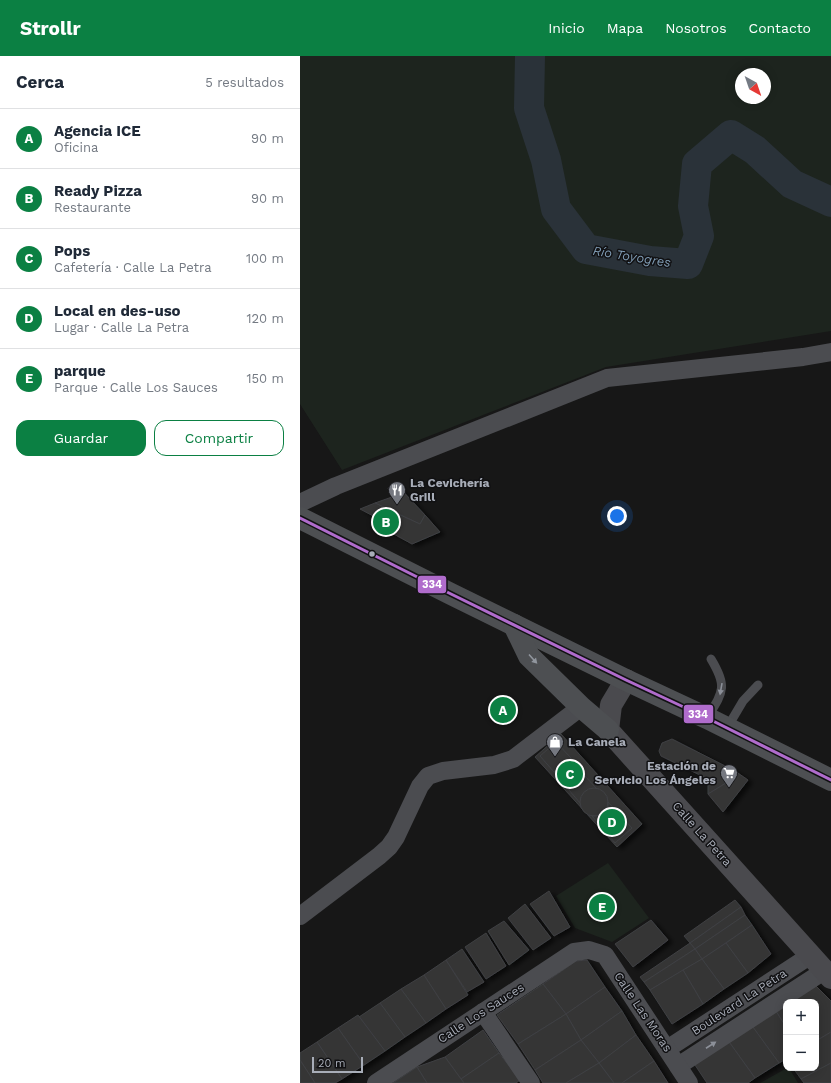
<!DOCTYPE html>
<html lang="es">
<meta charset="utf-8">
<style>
body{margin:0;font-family:"Work Sans",sans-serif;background:#f2f2f3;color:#1f2937}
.controls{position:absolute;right:12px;bottom:12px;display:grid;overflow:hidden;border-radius:8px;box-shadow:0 2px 10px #0003}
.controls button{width:36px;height:36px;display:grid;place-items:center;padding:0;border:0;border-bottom:1px solid #e0e1e3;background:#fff;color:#1f2937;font:20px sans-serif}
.compass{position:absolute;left:435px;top:12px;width:36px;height:36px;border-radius:50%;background:#fff;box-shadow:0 2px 10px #0003;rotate:140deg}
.scale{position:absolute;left:12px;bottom:10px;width:51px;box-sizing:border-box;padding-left:4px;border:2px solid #a8adb8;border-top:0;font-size:11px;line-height:14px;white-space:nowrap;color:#a8adb8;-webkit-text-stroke:3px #111113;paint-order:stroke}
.you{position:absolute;left:317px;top:460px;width:14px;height:14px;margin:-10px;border:3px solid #fff;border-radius:50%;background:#1a73e8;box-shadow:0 0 0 6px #1a73e833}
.badge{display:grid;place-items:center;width:26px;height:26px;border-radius:50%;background:#0b8043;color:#fff;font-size:13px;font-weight:700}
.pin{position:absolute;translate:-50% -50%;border:2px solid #fff;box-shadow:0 1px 4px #0006}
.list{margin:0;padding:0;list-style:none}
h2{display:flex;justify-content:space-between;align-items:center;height:52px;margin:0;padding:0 16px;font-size:17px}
h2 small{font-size:13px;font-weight:400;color:#747a83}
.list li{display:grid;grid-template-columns:26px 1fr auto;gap:12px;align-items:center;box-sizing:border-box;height:60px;padding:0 16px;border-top:1px solid #e0e1e3}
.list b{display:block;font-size:15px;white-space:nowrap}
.list p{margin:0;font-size:13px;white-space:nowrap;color:#747a83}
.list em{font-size:13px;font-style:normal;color:#747a83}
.actions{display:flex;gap:8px;padding:12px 16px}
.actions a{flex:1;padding:9px 0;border:1px solid #0b8043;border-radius:12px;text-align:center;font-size:14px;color:#0b8043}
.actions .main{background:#0b8043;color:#fff}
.map{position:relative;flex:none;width:531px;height:1027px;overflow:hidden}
header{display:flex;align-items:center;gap:24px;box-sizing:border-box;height:56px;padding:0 20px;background:#0b8043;color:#fff}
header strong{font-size:19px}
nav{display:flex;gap:22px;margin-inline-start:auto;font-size:14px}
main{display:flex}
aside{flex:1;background:#fff}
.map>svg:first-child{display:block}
.green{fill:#1d241e;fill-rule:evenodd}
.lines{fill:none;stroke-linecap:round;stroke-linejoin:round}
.river{stroke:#2a3239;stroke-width:30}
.building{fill:#353536;stroke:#3f4043;filter:url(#shadow)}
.lane{stroke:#4b4c50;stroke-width:9}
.street{stroke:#4b4c50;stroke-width:18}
.secondary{stroke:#4a4a4e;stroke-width:22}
.primary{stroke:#4d4f52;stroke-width:22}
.bus-1-casing{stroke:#111113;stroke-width:6}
.bus-1{stroke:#b06ccc;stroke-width:3}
.oneway{fill:#91969e}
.oneway2{fill:#8c9099}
.bus-dot{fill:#a8adb8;stroke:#111113;stroke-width:1.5}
.labels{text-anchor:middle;stroke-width:3;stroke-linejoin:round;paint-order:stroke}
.poi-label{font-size:12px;font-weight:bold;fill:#a8adb8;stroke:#111113;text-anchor:start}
.street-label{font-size:12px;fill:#a8adb8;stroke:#111113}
.water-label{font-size:13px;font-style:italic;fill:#7f9bb3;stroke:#111113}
.line-badge{stroke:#111113;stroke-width:1.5}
.badge-label{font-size:11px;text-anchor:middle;font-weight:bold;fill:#fff}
</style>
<header>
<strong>Strollr</strong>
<nav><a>Inicio</a><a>Mapa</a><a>Nosotros</a><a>Contacto</a></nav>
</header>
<main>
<aside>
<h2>Cerca<small>5 resultados</small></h2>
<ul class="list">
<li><span class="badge">A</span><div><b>Agencia ICE</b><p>Oficina</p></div><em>90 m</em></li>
<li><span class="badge">B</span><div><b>Ready Pizza</b><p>Restaurante</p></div><em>90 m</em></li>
<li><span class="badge">C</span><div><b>Pops</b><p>Cafetería · Calle La Petra</p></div><em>100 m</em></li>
<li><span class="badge">D</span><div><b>Local en des-uso</b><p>Lugar · Calle La Petra</p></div><em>120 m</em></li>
<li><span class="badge">E</span><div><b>parque</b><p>Parque · Calle Los Sauces</p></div><em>150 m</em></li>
</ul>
<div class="actions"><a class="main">Guardar</a><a>Compartir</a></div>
</aside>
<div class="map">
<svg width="531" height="1027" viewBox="0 0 531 1027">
<defs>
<filter id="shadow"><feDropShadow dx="4.5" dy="2.5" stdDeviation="2" flood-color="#0009"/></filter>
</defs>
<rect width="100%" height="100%" fill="#171717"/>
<g class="green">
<path d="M 0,0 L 531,0 L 531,275 L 306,311 L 42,414 L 0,348 ZM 441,18 L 465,18 L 465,42 L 441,42 Z"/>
<path d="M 308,807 L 349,862 L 312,886 L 275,872 L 256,840 Z"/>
<path d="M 487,1012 L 489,1012 L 498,1027 L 460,1027 Z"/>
</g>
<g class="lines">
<path class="river" d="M 230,0 L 229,52 L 246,104 L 256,153 L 286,193 L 350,205 L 388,208 L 399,180 L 393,150 L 397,108 L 431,79 L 455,94 L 492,128 L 531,146"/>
</g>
<g class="building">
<path d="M 97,429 L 125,459 L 120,468 L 75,447 L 92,441 L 88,432 Z"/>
<path d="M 75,447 L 84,451 L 79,463 L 60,453 Z"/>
<path d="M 84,451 L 98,458 L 90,476 L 76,469 Z"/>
<path d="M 98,458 L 120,468 L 125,459 L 140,476 L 112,488 L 90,476 Z"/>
<path d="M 261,678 L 342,768 L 317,791 L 235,701 Z"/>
<path d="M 372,683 L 435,715 L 426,727 L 408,738 L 408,723 L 361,700 L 359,695 L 362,687 Z"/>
<path d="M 256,686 L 271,702 L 254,716 L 240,700 Z"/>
<path d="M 271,702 L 285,720 L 269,734 L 254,716 Z"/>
<path d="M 435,715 L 448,724 L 423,756 L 408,738 L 426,727 Z"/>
<path d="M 285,720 L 296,732 L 287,735 L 281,742 L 280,747 L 269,734 Z"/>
<circle cx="294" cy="746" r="14"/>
<path d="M 308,746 L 332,772 L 315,787 L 292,760 L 296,760 L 304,757 L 308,750 Z"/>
<path d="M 249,835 L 270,871 L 254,880 L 230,848 Z"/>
<path d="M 435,844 L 441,851 L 390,887 L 384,880 Z"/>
<path d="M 225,848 L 251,882 L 233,894 L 208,862 Z"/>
<path d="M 441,851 L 445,859 L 395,893 L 390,887 Z"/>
<path d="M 445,859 L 452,869 L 402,903 L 395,893 Z"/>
<path d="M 351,864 L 368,884 L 333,911 L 315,888 Z"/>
<path d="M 204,865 L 229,894 L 209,909 L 188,875 Z"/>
<path d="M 452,869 L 471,898 L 448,917 L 426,887 Z"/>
<path d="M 186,877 L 206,910 L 186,923 L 165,891 Z"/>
<path d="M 390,887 L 395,893 L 344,926 L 340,921 Z"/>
<path d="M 426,887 L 448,917 L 424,933 L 402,903 Z"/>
<path d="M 162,893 L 184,926 L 167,936 L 146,904 Z"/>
<path d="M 395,893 L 402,903 L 350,934 L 344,926 Z"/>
<path d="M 402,903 L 424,933 L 403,948 L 383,914 Z"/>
<path d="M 146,904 L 168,939 L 146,953 L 124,919 Z"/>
<path d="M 287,904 L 305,931 L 266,958 L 243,928 L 276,905 Z"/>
<path d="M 383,914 L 403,948 L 372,968 L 350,934 Z"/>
<path d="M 124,919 L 146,953 L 126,967 L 101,933 Z"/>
<path d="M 513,927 L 531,945 L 531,976 L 516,985 L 516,946 L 486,946 L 486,971 L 474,952 Z"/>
<path d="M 243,928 L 266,958 L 218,988 L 197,959 Z"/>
<path d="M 305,931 L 322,955 L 281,984 L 266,958 Z"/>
<path d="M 101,933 L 126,967 L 105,981 L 80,947 Z"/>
<path d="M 80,947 L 105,981 L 85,995 L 59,961 Z"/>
<path d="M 474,952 L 486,971 L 486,1003 L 479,1007 L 450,967 Z"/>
<path d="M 322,955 L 336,979 L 299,1007 L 281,984 Z"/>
<path d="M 266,958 L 281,984 L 235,1014 L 218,988 Z"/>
<path d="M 58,959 L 85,995 L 64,1009 L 38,972 Z"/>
<path d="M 450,967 L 479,1007 L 455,1022 L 427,983 Z"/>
<path d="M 38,972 L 64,1009 L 42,1023 L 17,986 Z"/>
<path d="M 183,974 L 199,997 L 161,1023 L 145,1001 Z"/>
<path d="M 531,976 L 531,1007 L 501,1023 L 493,1012 L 516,1012 L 516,985 Z"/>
<path d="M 336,979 L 354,1005 L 322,1027 L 314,1027 L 299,1007 Z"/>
<path d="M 427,983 L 455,1022 L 448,1027 L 407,1027 L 393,1006 Z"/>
<path d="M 281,984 L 299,1007 L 266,1027 L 243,1027 L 235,1014 Z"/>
<path d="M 17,986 L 42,1023 L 35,1027 L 15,1027 L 0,1004 L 0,997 Z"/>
<path d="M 199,997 L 220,1024 L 216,1027 L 164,1027 L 161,1023 Z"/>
<path d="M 145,1001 L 161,1023 L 164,1027 L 127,1027 L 117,1011 Z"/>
<path d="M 0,1004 L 15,1027 L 0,1027 Z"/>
<path d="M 354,1005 L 368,1027 L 322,1027 Z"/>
<path d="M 299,1007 L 314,1027 L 266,1027 Z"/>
<path d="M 531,1007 L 531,1027 L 504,1027 L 501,1023 Z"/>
<path d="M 117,1011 L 127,1027 L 93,1027 Z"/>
</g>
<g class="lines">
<g class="lane">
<path d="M 407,662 C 423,636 428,631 411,603"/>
<path d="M 427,672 L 443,645 L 458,629"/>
</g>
<g class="street">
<path d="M 0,447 L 36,430 L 307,322 L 503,301 L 531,296"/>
<path d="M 0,860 L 79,800 L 89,791 L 96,781 L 120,730 L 128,720 L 143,715 L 194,709 L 213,703 L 281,651"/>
<path d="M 183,956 L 231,1027"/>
<path d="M 367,993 L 511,899"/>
<path d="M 378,1010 L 524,915"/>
<path d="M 76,1027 L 274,896 L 289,894 L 305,899 L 389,1027"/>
</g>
<path class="secondary" d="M 326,624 L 311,649 L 308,674 L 531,922"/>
<g class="primary">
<path d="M 0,462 L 151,538 L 326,624 L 407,662 L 531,724"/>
<path d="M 214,569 L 229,600 L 281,651 L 308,674"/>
</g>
<g class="bus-1-casing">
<path id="bus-1" d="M 0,462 L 151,538 L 326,624 L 407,662 L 531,724"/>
</g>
<use href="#bus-1" class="bus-1"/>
</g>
<defs><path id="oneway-solid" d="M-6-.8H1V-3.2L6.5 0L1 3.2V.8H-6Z"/></defs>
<use class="oneway" href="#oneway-solid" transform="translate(233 603) rotate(48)"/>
<g class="oneway2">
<use href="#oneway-solid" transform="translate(421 633) rotate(100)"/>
<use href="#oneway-solid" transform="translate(411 989) rotate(-33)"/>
</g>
<defs>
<g id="restaurant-pin" transform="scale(0.9)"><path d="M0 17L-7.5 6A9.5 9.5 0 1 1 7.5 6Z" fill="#757880" stroke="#111113"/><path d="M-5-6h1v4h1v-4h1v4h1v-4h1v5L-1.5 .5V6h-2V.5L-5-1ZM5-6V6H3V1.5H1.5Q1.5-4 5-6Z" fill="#fff"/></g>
<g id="shop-pin" transform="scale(0.9)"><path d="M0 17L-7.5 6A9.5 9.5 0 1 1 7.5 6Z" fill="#757880" stroke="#111113"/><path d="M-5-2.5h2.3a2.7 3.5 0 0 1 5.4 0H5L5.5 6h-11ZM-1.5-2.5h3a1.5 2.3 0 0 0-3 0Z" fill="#fff"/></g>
<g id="supermarket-pin" transform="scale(0.9)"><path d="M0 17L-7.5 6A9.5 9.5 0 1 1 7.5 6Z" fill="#757880" stroke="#111113"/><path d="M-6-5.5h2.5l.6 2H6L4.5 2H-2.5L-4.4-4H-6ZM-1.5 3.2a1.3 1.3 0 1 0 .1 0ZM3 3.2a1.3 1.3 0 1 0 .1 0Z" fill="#fff"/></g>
</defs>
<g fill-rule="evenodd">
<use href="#restaurant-pin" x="97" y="434"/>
<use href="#shop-pin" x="255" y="686"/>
<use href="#supermarket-pin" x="429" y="717"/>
</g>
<circle class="bus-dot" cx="72" cy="498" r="3.5"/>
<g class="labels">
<g class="poi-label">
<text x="110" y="431">La Cevichería<tspan x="110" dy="14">Grill</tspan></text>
<text x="268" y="690">La Canela</text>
<text x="416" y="714" text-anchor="end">Estación de<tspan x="416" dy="14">Servicio Los Ángeles</tspan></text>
</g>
<g class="street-label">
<text transform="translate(402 778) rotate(48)" y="4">Calle La Petra</text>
<text transform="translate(439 946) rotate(-33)" y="4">Boulevard La Petra</text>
<text transform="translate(343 956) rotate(56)" y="4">Calle Las Moras</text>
<text transform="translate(181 957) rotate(-33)" y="4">Calle Los Sauces</text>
</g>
<g class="water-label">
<text transform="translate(332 200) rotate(9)" y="5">Río Toyogres</text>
</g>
</g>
<g class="line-badge">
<rect x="117" y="519" width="30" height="19" rx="4" fill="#b06ccc"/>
<rect x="383" y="648" width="31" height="20" rx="4" fill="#b06ccc"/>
</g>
<g class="badge-label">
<text x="132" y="532">334</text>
<text x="398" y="662">334</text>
</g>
</svg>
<div class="controls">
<button>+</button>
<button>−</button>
</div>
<svg class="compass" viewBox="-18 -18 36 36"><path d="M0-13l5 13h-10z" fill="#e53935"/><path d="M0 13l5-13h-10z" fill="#747a83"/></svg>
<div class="scale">20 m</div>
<div class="you"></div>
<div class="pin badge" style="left:203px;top:654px">A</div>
<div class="pin badge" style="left:86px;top:466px">B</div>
<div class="pin badge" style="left:270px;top:718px">C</div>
<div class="pin badge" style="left:312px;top:766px">D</div>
<div class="pin badge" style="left:302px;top:851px">E</div>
</div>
</main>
